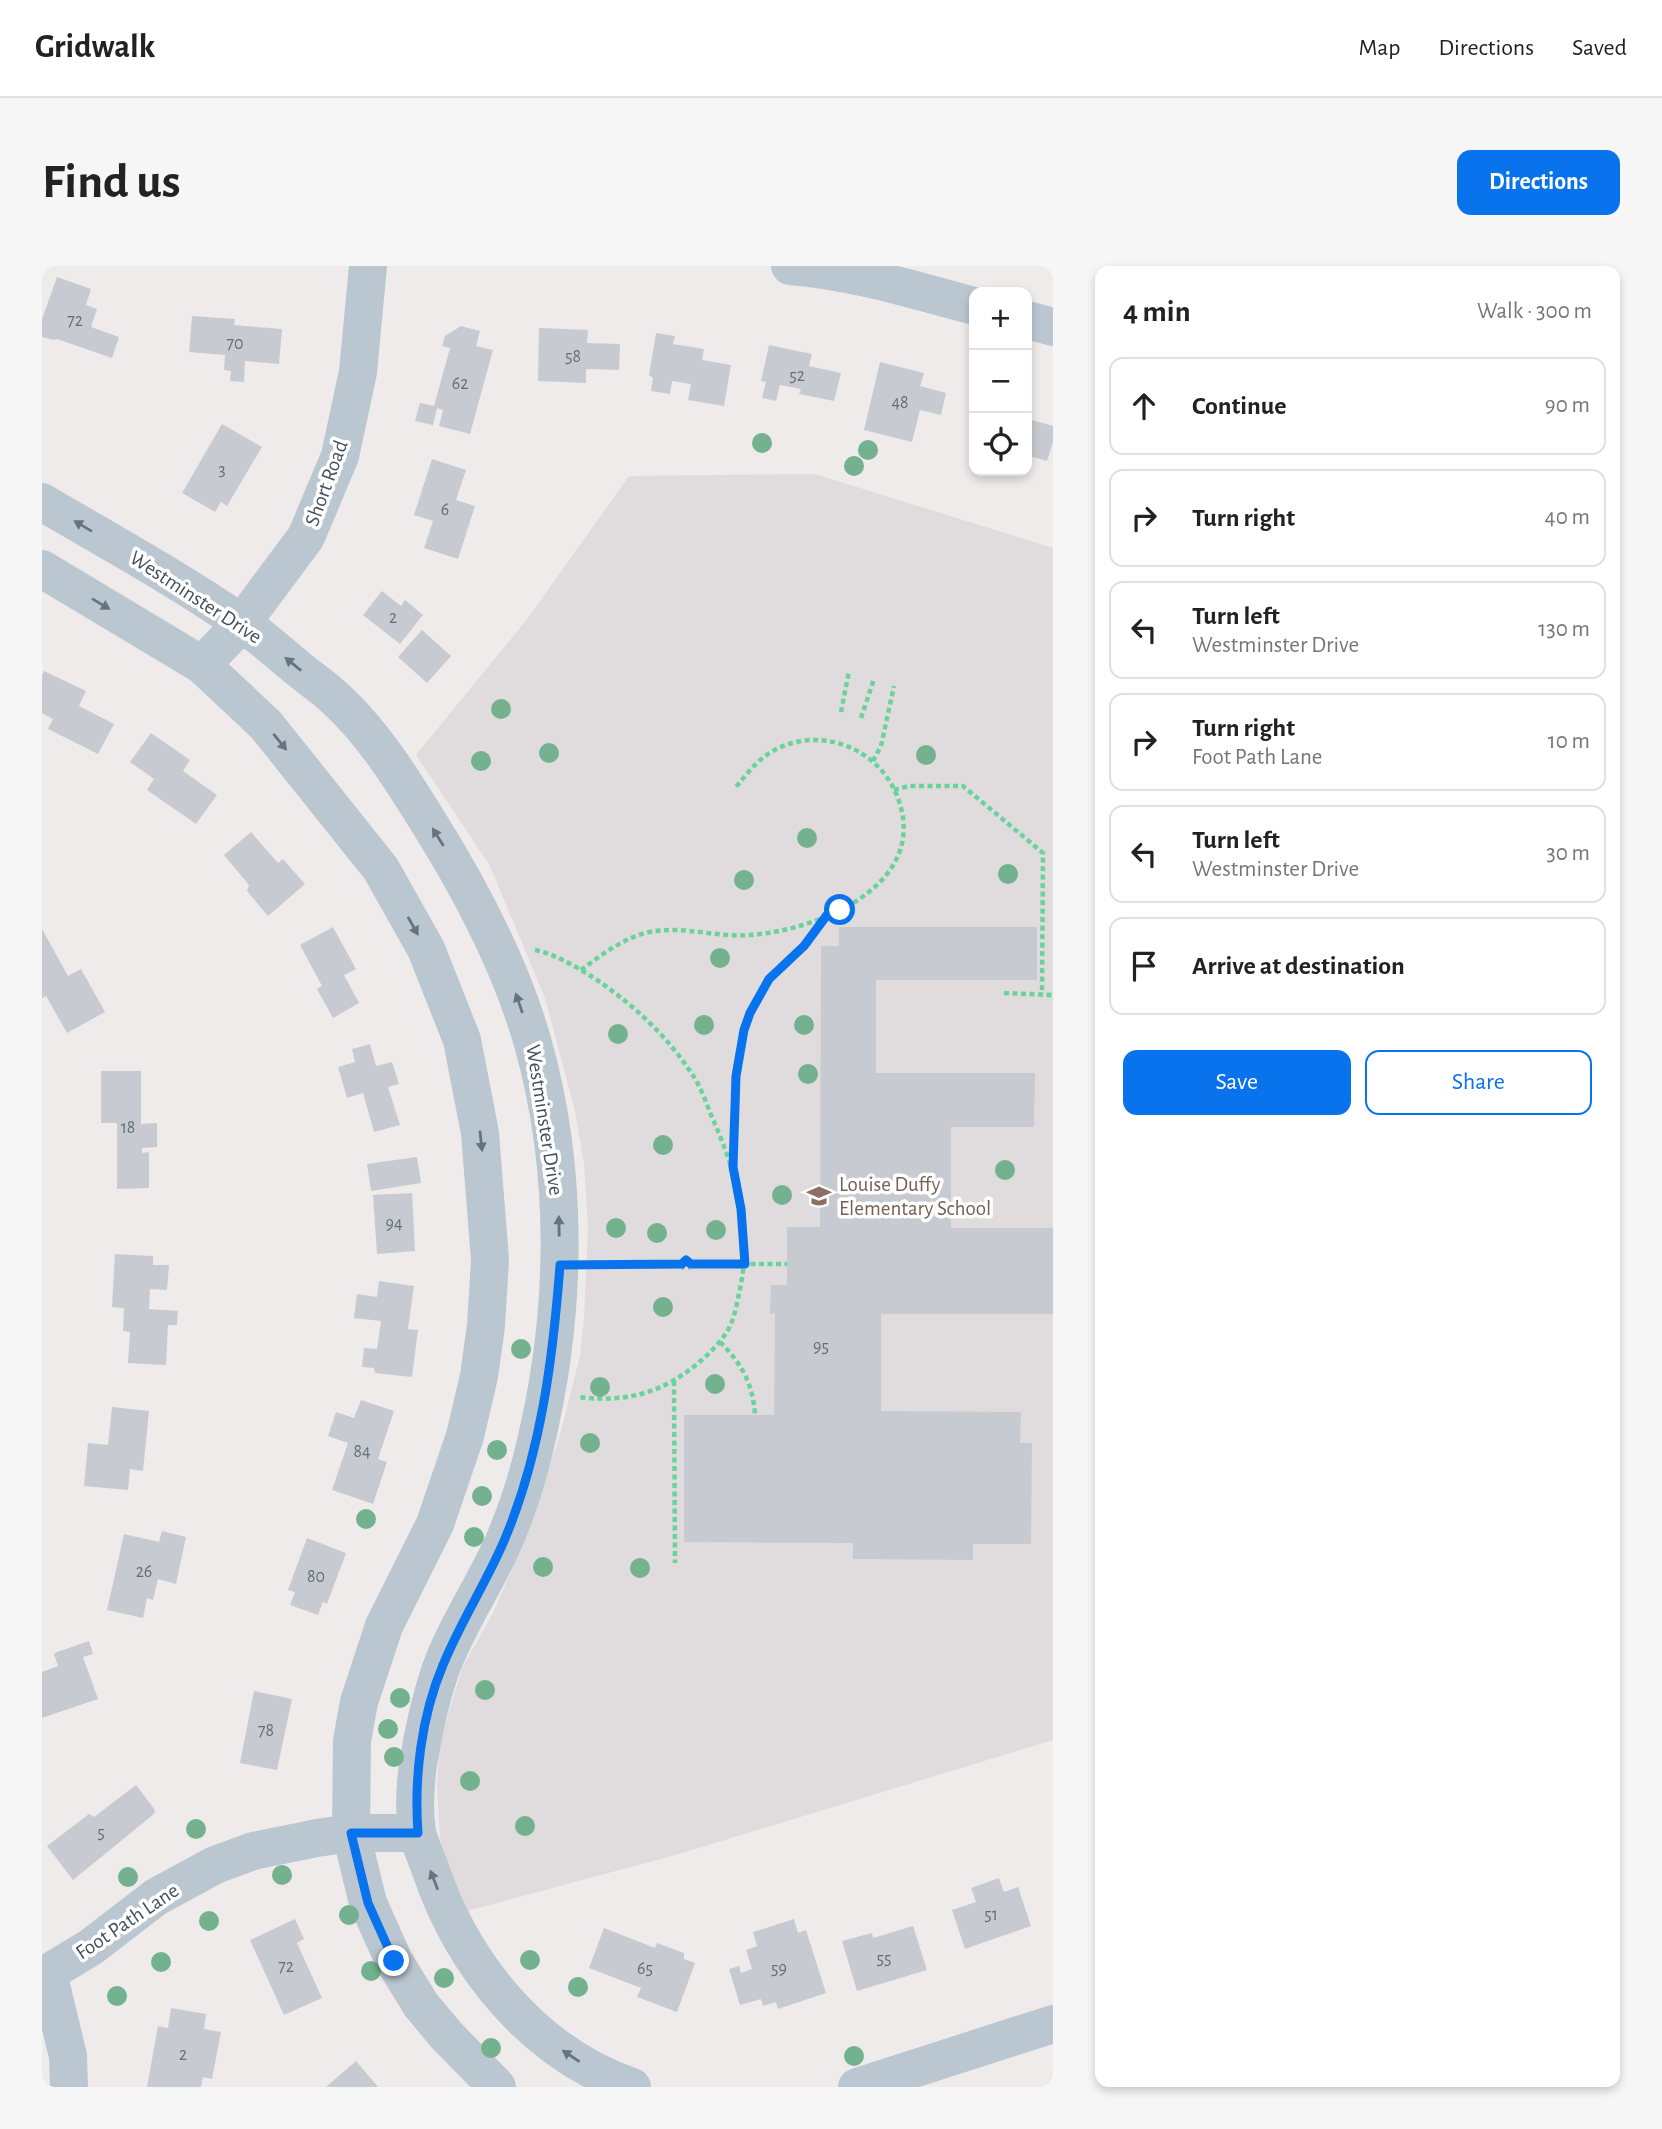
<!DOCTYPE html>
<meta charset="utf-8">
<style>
body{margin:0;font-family:"Alegreya Sans",sans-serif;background:#f6f6f6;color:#222}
.controls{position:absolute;right:21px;top:21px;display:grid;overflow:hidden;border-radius:14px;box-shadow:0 4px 10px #0003}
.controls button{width:63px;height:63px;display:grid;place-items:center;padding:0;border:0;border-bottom:2px solid #e0e0e0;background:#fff;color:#222;font:35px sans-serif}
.stop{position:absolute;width:21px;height:21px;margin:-16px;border:5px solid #0873ec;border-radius:50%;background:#fff}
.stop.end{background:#0873ec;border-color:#fff;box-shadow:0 2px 7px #0008}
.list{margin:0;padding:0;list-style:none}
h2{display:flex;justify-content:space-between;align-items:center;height:91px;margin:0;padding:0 28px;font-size:30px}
h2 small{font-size:23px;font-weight:400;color:#767676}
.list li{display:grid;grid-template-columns:46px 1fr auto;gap:21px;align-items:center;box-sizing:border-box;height:98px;margin:0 14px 14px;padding:0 14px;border:2px solid #e0e0e0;border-radius:14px}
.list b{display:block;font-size:26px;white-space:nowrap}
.list p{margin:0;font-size:23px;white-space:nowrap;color:#767676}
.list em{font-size:23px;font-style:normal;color:#767676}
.actions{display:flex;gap:14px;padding:21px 28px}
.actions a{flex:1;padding:16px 0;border:2px solid #0873ec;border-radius:14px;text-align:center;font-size:24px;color:#0873ec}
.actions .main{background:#0873ec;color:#fff}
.icon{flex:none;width:38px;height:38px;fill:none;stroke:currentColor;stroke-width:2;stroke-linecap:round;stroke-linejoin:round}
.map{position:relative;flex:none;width:1011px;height:1821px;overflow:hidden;border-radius:14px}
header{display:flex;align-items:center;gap:42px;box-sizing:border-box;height:98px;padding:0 35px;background:#fff;border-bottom:2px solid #e0e0e0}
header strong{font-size:33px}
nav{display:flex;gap:38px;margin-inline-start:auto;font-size:24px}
.intro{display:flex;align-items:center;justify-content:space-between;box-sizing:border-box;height:168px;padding:0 42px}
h1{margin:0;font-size:49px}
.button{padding:18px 32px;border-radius:14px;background:#0873ec;color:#fff;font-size:24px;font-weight:700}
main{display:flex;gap:42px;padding:0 42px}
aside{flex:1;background:#fff;border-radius:14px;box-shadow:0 4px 10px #0003}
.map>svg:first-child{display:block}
.education{fill:#e0dcdd}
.building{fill:#c7cbd1}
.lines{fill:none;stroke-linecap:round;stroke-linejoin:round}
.path{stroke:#69d39b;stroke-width:4.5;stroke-dasharray:5 3.5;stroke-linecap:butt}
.minor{stroke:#bac7d0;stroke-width:38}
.tree{fill:#73b18f}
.oneway{fill:#66747e}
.route{stroke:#0873ec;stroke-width:9}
.labels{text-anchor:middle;stroke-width:7;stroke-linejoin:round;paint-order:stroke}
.number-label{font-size:18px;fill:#636f78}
.street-label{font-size:21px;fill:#42505b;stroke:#fff}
.education-label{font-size:21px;fill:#785e54;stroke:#fff;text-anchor:start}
</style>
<header>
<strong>Gridwalk</strong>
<nav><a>Map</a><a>Directions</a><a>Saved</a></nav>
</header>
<div class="intro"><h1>Find us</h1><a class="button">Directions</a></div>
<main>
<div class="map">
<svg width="1011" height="1821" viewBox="0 0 1011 1821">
<rect width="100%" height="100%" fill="#efebeb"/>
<path class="education" d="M 773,208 L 1011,282 L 1011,1474 L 637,1588 L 421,1646 L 398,1574 L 395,1520 L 398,1476 L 420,1402 L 450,1349 L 476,1289 L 518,1169 L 538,1090 L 542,1052 L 546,961 L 542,898 L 533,845 L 503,732 L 448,600 L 374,489 L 486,352 L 587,210 Z"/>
<g class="building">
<path d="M 15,11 L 49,23 L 44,39 L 55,43 L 49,61 L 77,71 L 70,92 L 15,73 L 12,74 L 0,71 L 0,53 Z"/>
<path d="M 150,50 L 193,53 L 192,59 L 240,63 L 237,98 L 203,95 L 202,116 L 188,115 L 189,105 L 182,104 L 183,89 L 147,86 Z"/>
<path d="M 419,60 L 438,65 L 434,80 L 451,84 L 428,168 L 397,160 L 401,144 L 395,142 L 391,159 L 373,155 L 378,137 L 392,140 L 408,82 L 400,80 L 403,70 Z"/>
<path d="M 497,62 L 546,64 L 545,77 L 578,78 L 577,104 L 544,103 L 544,117 L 496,115 Z"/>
<path d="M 614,67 L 633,70 L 631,78 L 662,83 L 660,94 L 689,99 L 682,140 L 646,134 L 649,118 L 630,115 L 628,128 L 609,125 L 611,112 L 607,109 Z"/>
<path d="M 727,79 L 770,88 L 767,100 L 799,107 L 792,135 L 757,128 L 759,123 L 738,119 L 734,135 L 720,132 L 724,116 L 719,115 Z"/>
<path d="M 838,96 L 882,107 L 878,120 L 904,127 L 899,149 L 878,144 L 870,176 L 822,164 Z"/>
<path d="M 985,141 L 989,142 L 986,153 L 1011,160 L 1011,176 L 1005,195 L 985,189 Z"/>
<path d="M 180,158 L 220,181 L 185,240 L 179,236 L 173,246 L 140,227 Z"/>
<path d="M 390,193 L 424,204 L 414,234 L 433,240 L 416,293 L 382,282 L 391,255 L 372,249 Z"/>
<path d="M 340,325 L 359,340 L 363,334 L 381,349 L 358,378 L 321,349 Z"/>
<path d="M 380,364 L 409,390 L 385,417 L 356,391 Z"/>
<path d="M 2,405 L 44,425 L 37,440 L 72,458 L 56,488 L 6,463 L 11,453 L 0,447 L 0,410 Z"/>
<path d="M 109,467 L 148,494 L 141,505 L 175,529 L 154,558 L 105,524 L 112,513 L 88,496 Z"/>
<path d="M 209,566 L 236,597 L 241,593 L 263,618 L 226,650 L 205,625 L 207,619 L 182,589 Z"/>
<path d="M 291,661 L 314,703 L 302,709 L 317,737 L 291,752 L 275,723 L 280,720 L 258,679 Z"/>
<path d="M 797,661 L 995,661 L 995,714 L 834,714 L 834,807 L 993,807 L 992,861 L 909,861 L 909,962 L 1011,962 L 1011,1048 L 839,1048 L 839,1145 L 979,1146 L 978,1177 L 990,1177 L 989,1278 L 931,1278 L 931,1294 L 811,1293 L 811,1277 L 642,1276 L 642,1149 L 732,1149 L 733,1047 L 728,1048 L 729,1019 L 745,1019 L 745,961 L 778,961 L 779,680 L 797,680 Z"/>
<path d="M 0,663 L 26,710 L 39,703 L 63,746 L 25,767 L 4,730 L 0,732 Z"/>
<path d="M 328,778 L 334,800 L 350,796 L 357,818 L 346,821 L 358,859 L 332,866 L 321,827 L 305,832 L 296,801 L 313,796 L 310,783 Z"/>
<path d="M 59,805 L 99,805 L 99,858 L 115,857 L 115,881 L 100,882 L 100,887 L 107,886 L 107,922 L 75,923 L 75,857 L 59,857 Z"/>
<path d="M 375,891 L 379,917 L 329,925 L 325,898 Z"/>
<path d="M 370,927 L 373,985 L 335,988 L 331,929 Z"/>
<path d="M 73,988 L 111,990 L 111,999 L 127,999 L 125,1024 L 108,1023 L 107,1043 L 136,1045 L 135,1059 L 126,1059 L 124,1099 L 86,1097 L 88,1066 L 81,1065 L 82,1042 L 70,1041 Z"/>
<path d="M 337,1015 L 372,1020 L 366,1063 L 376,1064 L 370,1111 L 333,1107 L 332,1102 L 320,1101 L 322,1082 L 335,1083 L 339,1055 L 312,1052 L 315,1028 L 335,1031 Z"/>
<path d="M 319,1134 L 352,1145 L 336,1193 L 345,1196 L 331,1238 L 290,1224 L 306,1177 L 286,1170 L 294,1146 L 312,1152 Z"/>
<path d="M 70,1141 L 107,1145 L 101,1205 L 88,1203 L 86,1224 L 42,1220 L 46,1177 L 66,1179 Z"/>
<path d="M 120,1265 L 144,1271 L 134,1318 L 116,1313 L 111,1334 L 105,1332 L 101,1352 L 65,1344 L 82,1268 L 117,1276 Z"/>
<path d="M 265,1272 L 304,1287 L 285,1338 L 281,1336 L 276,1349 L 248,1339 L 253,1326 L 246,1324 Z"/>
<path d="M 47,1375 L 51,1388 L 41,1391 L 56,1433 L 0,1452 L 0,1406 L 16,1400 L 12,1388 L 15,1386 Z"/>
<path d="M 212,1425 L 250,1433 L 235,1504 L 198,1497 Z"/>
<path d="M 94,1519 L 113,1544 L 112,1548 L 31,1614 L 5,1580 L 47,1548 L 52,1551 Z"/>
<path d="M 957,1612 L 962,1626 L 976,1621 L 989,1660 L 923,1683 L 910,1644 L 934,1636 L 929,1622 Z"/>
<path d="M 253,1653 L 262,1673 L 255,1677 L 280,1732 L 242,1749 L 208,1674 Z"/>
<path d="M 752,1653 L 756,1667 L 764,1664 L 784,1727 L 736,1743 L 734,1736 L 721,1740 L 719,1733 L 698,1739 L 687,1703 L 697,1700 L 699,1707 L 710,1703 L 704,1684 L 715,1680 L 711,1666 Z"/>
<path d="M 871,1660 L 885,1704 L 815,1725 L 800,1675 L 830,1667 L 831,1672 Z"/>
<path d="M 562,1662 L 613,1682 L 615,1677 L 642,1687 L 642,1693 L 653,1697 L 635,1746 L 595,1731 L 599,1722 L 547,1702 Z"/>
<path d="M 129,1742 L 164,1748 L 162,1763 L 179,1766 L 170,1813 L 161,1811 L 159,1821 L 105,1821 L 116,1760 L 126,1762 Z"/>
<path d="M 314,1795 L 336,1821 L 284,1821 Z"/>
</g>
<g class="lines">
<g class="path">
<path d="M 799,446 L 807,405"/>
<path d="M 819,452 L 832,413"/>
<path d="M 831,495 L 839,480 L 852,420"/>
<path d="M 852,524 L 867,520 L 921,520 L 1001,587 L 1000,728"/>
<path d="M 493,684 C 516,689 536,702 555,714 C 593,740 627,772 652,811 C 659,822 664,836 669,849 C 694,905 711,962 698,1023 C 695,1036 693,1052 686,1064 C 676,1080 661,1094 646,1105 C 612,1130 577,1136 536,1131"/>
<path d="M 539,704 C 559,689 579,674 603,667 C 639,658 672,672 708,669 C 780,664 896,615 852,523 C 827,473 760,457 717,495 C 708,503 701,513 693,522"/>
<path d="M 962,727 L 1011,729"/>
<path d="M 691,897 L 696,793 L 708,747 L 727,713 L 762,680 L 784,652"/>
<circle cx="644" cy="998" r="4.5"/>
<path d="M 549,998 L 640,998"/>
<path d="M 649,998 L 745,998"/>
<path d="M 678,1076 C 700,1098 711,1118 713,1149"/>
<path d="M 632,1115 L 633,1297"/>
</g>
<g class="minor">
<path d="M 748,0 C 811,5 872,24 932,40"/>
<path d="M 985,54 L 1011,61"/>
<path d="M 0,236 C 66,275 134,312 198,356 C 219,370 238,388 258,404 C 270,414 284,423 295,434 C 332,468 361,515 387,557 C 429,624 468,698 490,774 C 528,907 525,1050 492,1184 C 485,1214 474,1247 462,1275 C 443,1319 414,1360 398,1405 C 388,1435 381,1467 376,1499 C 373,1520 372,1544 375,1566 C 378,1578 384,1591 388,1602 C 420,1698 491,1787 590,1821"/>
<path d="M 0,303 L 160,399 L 224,459 L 339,603 L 384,683 L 420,774 L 438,867 L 448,994 L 444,1060 L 437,1110 L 423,1170 L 393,1258 L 342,1360 L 317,1436 L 310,1475 L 309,1567 L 326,1637 L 352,1695 L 379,1739 L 404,1769 L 455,1821"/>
<path d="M 160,399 L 200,357 L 264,271 L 298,190 L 316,106 L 326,0"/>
<path d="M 6,1707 L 26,1790 L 27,1821"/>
<path d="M 0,1708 L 6,1707 L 49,1681 L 114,1631 L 173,1599 L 211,1585 L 275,1572 L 309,1567 L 375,1567"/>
<path d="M 815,1821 L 1011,1758"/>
</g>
</g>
<g class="tree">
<circle cx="720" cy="177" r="10"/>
<circle cx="826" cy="184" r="10"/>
<circle cx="812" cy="200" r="10"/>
<circle cx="459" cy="443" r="10"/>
<circle cx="507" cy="487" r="10"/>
<circle cx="884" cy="489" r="10"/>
<circle cx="439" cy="495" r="10"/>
<circle cx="765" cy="572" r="10"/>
<circle cx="966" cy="608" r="10"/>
<circle cx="702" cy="614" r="10"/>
<circle cx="678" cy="692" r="10"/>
<circle cx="662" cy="759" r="10"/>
<circle cx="762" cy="759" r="10"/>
<circle cx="576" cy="768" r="10"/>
<circle cx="766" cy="808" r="10"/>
<circle cx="621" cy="879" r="10"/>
<circle cx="963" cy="904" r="10"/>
<circle cx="740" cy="929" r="10"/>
<circle cx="574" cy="962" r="10"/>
<circle cx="674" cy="964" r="10"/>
<circle cx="615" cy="967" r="10"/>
<circle cx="621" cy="1041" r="10"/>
<circle cx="479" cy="1083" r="10"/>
<circle cx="673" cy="1118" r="10"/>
<circle cx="558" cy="1121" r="10"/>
<circle cx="548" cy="1177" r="10"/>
<circle cx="455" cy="1184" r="10"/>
<circle cx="440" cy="1230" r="10"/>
<circle cx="324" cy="1253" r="10"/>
<circle cx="432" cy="1271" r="10"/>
<circle cx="501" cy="1301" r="10"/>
<circle cx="598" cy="1302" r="10"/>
<circle cx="443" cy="1424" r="10"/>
<circle cx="358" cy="1432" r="10"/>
<circle cx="346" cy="1463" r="10"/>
<circle cx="352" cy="1491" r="10"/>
<circle cx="428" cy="1515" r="10"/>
<circle cx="483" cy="1560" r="10"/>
<circle cx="154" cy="1563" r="10"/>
<circle cx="240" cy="1609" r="10"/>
<circle cx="86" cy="1611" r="10"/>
<circle cx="307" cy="1649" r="10"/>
<circle cx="167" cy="1655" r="10"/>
<circle cx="488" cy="1694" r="10"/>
<circle cx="119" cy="1696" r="10"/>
<circle cx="329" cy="1705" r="10"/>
<circle cx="402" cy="1712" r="10"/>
<circle cx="536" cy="1721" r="10"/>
<circle cx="75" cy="1730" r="10"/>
<circle cx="449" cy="1782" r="10"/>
<circle cx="812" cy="1790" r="10"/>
</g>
<defs><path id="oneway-solid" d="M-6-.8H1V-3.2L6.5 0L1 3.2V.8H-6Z" transform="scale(1.75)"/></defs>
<g class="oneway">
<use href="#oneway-solid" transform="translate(41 260) rotate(-149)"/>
<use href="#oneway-solid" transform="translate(59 338) rotate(31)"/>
<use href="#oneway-solid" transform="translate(251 398) rotate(-141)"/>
<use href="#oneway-solid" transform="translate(238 476) rotate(51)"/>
<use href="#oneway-solid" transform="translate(396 571) rotate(-122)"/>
<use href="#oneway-solid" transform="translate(371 660) rotate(61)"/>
<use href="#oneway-solid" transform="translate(477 737) rotate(-109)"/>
<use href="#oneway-solid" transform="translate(439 875) rotate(84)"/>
<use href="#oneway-solid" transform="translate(517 960) rotate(-91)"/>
<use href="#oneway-solid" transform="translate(392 1614) rotate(-111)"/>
<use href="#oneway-solid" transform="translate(529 1790) rotate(-146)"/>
</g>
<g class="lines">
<path class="route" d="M 352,1695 L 326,1637 L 309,1567 L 376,1567 C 372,1512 379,1451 401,1399 C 418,1357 444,1317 462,1275 C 499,1188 511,1092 518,999 L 640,998 L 644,994 L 649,998 L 703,998 L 699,943 L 691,901 L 694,810 L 702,764 L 708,747 L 727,713 L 762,680 L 785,649 L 798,644"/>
</g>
<defs>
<g id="school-bare" transform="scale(1.89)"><path d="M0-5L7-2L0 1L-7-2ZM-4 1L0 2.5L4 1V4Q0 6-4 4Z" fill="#8d6e63" stroke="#fff" stroke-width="2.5" paint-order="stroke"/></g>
</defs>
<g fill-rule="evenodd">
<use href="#school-bare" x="777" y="930"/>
</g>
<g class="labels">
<g class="number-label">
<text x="33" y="60">72</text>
<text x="193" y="83">70</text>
<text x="531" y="96">58</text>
<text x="755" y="115">52</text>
<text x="418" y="123">62</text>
<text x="858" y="142">48</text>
<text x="180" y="209">3</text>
<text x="403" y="249">6</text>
<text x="351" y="357">2</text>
<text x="86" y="867">18</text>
<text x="352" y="963">94</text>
<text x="779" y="1086">95</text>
<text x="320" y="1191">84</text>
<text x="102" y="1311">26</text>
<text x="274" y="1316">80</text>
<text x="224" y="1470">78</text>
<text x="59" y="1572">5</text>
<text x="949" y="1654">51</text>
<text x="842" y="1698">55</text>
<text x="244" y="1706">72</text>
<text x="603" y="1708">65</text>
<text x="737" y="1708">59</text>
<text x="141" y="1794">2</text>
</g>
<g class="street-label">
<text transform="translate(284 217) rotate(-70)" y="7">Short Road</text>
<text transform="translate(154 331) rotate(33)" y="7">Westminster Drive</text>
<text transform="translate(503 854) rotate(81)" y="7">Westminster Drive</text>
<text transform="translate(85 1655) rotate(-34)" y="7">Foot Path Lane</text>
</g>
<g class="education-label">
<text x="797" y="925">Louise Duffy<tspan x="797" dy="24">Elementary School</tspan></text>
</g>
</g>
</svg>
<div class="controls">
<button>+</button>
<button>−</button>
<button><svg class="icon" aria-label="locate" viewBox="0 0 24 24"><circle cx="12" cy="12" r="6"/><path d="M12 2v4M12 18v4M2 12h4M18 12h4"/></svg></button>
</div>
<div class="stop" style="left:798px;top:644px"></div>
<div class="stop end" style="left:352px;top:1695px"></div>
</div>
<aside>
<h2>4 min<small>Walk · 300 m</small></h2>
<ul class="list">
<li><svg class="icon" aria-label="ahead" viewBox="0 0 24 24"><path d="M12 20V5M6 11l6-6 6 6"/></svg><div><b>Continue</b></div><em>90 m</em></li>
<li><svg class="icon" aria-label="right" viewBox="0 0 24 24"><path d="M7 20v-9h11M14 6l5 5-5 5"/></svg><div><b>Turn right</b></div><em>40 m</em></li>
<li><svg class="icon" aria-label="left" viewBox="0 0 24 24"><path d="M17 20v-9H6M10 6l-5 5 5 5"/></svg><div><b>Turn left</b><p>Westminster Drive</p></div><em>130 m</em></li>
<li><svg class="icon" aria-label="right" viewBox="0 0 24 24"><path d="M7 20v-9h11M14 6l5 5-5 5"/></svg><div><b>Turn right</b><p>Foot Path Lane</p></div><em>10 m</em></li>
<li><svg class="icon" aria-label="left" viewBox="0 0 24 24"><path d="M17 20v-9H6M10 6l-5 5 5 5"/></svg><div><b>Turn left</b><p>Westminster Drive</p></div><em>30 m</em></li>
<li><svg class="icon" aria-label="arrive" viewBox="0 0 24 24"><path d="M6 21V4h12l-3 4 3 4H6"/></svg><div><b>Arrive at destination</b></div></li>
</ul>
<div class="actions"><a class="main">Save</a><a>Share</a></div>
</aside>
</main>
